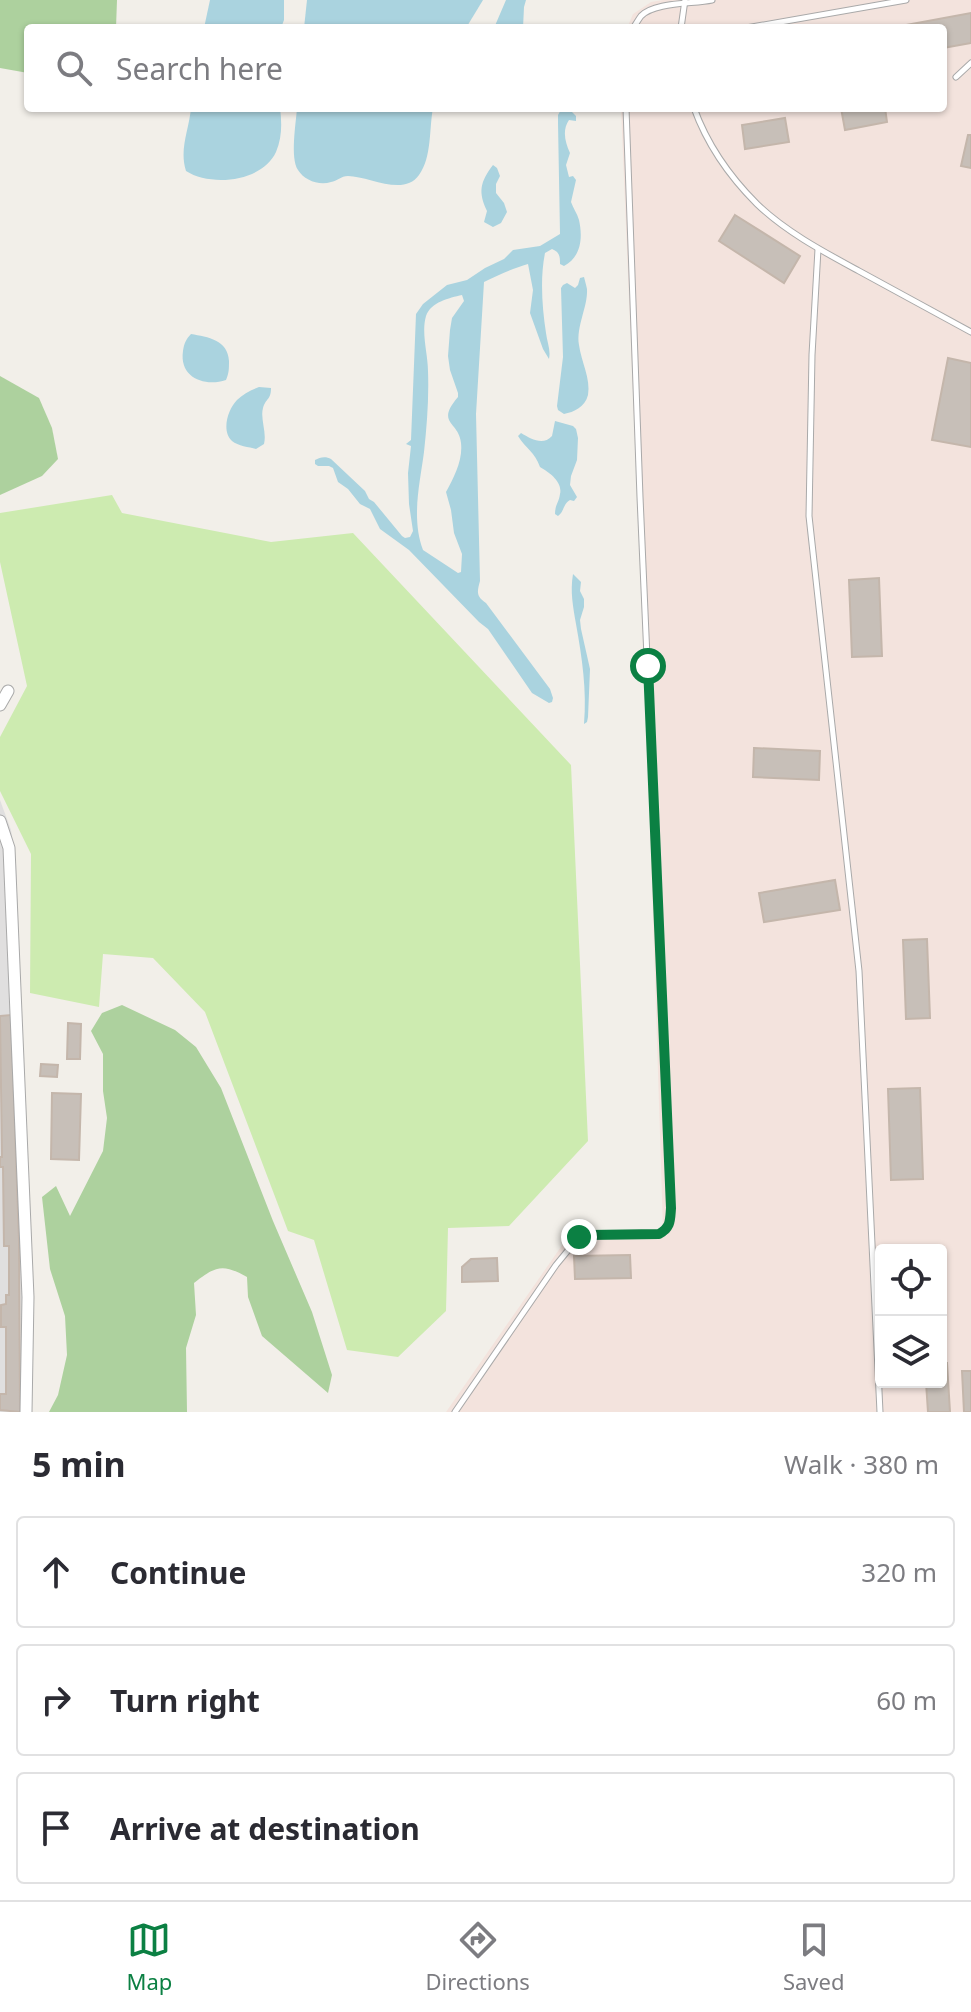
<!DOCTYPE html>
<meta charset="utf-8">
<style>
body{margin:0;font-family:"Noto Sans",sans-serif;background:#f2f2f3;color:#2b2b33}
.controls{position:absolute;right:24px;bottom:24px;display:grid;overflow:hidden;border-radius:8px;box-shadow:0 2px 6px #0004}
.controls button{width:72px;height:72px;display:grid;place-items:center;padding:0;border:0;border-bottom:2px solid #e1e1e2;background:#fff;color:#2b2b33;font:40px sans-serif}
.stop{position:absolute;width:24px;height:24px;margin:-18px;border:6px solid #0b8043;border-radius:50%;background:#fff}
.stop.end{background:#0b8043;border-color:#fff;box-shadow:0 2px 8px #0008}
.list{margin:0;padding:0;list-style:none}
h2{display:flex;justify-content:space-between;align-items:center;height:104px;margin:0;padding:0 32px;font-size:34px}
h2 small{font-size:26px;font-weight:400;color:#7c7c81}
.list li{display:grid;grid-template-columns:52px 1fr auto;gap:24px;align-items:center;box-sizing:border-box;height:112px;margin:0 16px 16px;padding:0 16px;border:2px solid #e1e1e2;border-radius:8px}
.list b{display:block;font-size:30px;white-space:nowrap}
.list em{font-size:26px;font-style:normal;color:#7c7c81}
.icon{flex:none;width:44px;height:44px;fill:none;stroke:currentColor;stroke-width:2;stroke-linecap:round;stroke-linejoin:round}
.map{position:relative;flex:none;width:971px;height:1412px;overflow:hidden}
.search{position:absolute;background:#fff;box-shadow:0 2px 6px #0004;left:24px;right:24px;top:24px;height:88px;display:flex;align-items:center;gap:20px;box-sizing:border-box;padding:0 28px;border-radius:8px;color:#7c7c81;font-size:30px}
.sheet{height:488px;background:#fff}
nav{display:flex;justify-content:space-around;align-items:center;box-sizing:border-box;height:112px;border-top:2px solid #e1e1e2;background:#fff;font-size:22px;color:#7c7c81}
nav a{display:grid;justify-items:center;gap:4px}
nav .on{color:#0b8043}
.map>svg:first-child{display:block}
.residential{fill:#e0dfdf}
.military{fill:#f3e3dd;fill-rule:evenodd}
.grass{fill:#cdebb0}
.forest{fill:#add19e}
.water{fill:#aad3df;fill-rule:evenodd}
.building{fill:#c7bfb8;stroke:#c4b6ab;stroke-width:2}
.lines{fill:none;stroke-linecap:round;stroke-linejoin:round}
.lane-casing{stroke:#a9a9a9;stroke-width:7}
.street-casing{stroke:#a9a9a9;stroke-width:13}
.lane{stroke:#fff;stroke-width:5}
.street{stroke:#fff;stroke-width:11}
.route{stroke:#0b8043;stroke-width:10}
</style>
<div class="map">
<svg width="971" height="1412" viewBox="0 0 971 1412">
<rect width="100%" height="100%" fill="#f2efe9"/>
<path class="residential" d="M 0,800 L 11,830 L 16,863 L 26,1135 L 32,1250 L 31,1412 L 0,1412 Z"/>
<path class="military" d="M 663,0 L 971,0 L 971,1412 L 446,1412 L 572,1231 L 663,1229 L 647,728 L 621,108 L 943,108 L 943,28 L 627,28 L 633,14 L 651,2 ZM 881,1250 L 941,1250 L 941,1382 L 881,1382 Z"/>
<path class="grass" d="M 112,495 L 122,513 L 271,542 L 353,533 L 571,765 L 588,1141 L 509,1226 L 448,1228 L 446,1311 L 398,1357 L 347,1350 L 314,1240 L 288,1231 L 205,1012 L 153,958 L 103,954 L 99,1007 L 30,993 L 31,854 L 0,791 L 0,737 L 27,686 L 0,562 L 0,513 Z"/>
<g class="forest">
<path d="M 0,0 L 117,0 L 116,28 L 28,28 L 28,73 L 0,68 Z"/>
<path d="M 0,376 L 39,398 L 52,428 L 58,459 L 42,476 L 0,495 Z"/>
<path d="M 122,1005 L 175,1030 L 196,1047 L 221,1088 L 273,1221 L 312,1312 L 332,1375 L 328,1393 L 262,1336 L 248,1297 L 247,1277 C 222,1263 216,1266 194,1283 L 196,1315 L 186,1348 L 187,1412 L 49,1412 L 58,1395 L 67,1355 L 65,1316 L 50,1269 L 42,1197 L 56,1186 L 70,1216 L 103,1151 L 107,1118 L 103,1091 L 103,1054 L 91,1031 L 102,1013 Z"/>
</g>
<g class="water">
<path d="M 210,0 L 284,0 L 284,20 L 281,28 L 204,28 Z"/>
<path d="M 307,0 L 483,0 L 466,28 L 304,28 Z"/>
<path d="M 506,0 L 526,0 L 524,7 L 523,28 L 494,28 Z"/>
<path d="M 191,108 L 280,108 C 282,123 282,138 276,152 C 262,182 211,187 186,171 C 179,149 189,130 191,108 Z"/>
<path d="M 297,108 L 433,108 C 429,129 432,157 419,175 C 404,197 368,176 348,176 C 341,176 337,181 331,182 C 319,186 304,180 298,170 C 290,158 296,123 297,108 Z"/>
<path d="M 562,108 L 568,108 L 576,116 L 576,121 L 569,120 C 562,130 565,142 570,153 L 566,165 L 569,177 L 573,176 L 576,180 L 571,202 C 573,208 577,213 579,220 C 583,238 581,257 564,266 L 560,264 C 560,257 560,252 552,249 L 545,253 C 540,278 542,307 546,333 C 547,342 551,350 549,359 L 543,349 L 530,313 L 533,290 L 528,264 C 514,268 498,275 484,282 L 476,414 L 480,581 C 477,592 476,596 486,603 L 550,689 L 553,698 L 552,702 L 549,703 L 532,693 L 488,629 L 479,622 L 409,550 L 380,529 L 370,509 L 360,504 L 348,489 L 338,482 L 333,468 L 329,466 L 318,466 L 315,464 L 315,460 C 320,457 326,456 331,459 L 365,491 L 369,499 L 374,502 L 402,536 L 405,538 L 410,537 L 413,531 L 409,504 L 408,473 L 411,446 L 406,444 L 411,440 L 416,314 L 423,304 L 447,285 L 467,280 L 485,268 L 504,259 L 513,250 L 540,246 L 560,234 L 558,123 L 558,115 ZM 462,295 L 464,301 L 452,318 L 450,330 L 448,356 L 450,370 L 458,393 L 458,397 C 435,424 459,421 461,443 C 463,460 454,477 446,492 L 451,510 L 454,533 L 462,554 L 461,572 L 458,573 L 423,550 C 411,518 420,483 424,452 C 427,425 429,398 428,371 C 428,354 421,333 426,316 C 431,302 449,298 462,295 Z"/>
<path d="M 493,165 L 497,168 L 500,176 L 496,184 L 496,193 L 504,203 L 507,212 L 501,223 L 493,227 L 484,222 L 487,211 C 478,192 480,182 493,165 Z"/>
<path d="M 584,277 C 584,277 587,288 587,289 C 588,307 576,326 579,345 C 581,361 591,379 588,395 C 585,407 574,412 564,414 L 558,410 L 557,406 L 563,357 L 561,288 L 563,285 L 567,283 L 575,288 L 578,285 L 580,278 Z"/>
<path d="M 191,334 C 208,337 228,340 229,361 C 229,369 229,373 226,380 C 205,387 179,378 183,351 C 184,344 186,339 191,334 Z"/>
<path d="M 259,387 L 271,388 C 271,400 266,398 263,408 C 260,419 267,432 264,444 L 256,449 C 249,447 238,446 232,441 C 221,431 228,409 237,400 C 243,394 251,390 259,387 Z"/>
<path d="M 555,421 L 573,426 L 576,429 L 578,438 L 577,460 L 571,476 L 570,485 L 577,497 L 574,501 L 570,500 C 563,504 564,512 558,516 L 555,514 C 555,505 559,502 560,494 C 563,482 549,472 540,467 C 535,452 526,449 518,436 L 521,433 C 531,439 543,446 552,436 Z"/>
<path d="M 573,574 L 581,582 L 580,591 L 584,599 L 584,607 L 580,620 L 581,629 L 590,669 L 588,717 L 587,722 L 584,724 C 587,691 582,657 576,624 C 573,606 570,592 573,574 Z"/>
</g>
<g class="building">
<path d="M 971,13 L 971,43 L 943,48 L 943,28 L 890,28 Z"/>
<path d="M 841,108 L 885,108 L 887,122 L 845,130 Z"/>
<path d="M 785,118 L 789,142 L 745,149 L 742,125 Z"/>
<path d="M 968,135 L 971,135 L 971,168 L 961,166 Z"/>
<path d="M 735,215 L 800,256 L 784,283 L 719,241 Z"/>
<path d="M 948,358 L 971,363 L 971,447 L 932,440 Z"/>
<path d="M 879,578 L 882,656 L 852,657 L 849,580 Z"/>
<path d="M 754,748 L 820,751 L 819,780 L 753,777 Z"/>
<path d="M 835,880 L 840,910 L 764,922 L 759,893 Z"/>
<path d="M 927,939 L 930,1018 L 906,1019 L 903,940 Z"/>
<path d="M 11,1015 L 19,1242 L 20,1412 L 0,1410 L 0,1394 L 6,1394 L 6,1327 L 1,1327 L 1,1305 L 6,1304 L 6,1295 L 9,1295 L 9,1246 L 4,1246 L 3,1167 L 0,1167 L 0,1157 L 2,1157 L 0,1016 Z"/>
<path d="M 68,1023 L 81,1024 L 80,1059 L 67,1059 Z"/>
<path d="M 41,1064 L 58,1065 L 57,1077 L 40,1076 Z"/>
<path d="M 920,1088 L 923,1179 L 891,1180 L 888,1089 Z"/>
<path d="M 52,1093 L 81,1094 L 79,1160 L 51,1159 Z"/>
<path d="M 630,1255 L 631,1278 L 575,1279 L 574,1256 Z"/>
<path d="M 497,1258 L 498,1281 L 462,1282 L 462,1267 L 471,1259 Z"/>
<path d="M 941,1363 L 947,1363 L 950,1412 L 928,1412 L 926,1382 L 941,1382 Z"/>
<path d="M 962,1371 L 971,1371 L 971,1412 L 964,1412 Z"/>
</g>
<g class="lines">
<g class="lane-casing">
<g id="lane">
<path d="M 633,28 C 636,24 638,20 641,16 C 654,2 693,4 712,0"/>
<path d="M 681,28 L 685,0"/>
<path d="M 746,28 L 906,0"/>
<path d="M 956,77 L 971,63"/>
<path d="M 694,108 C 707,144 730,177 757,204 C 786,232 824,252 859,271 C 896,291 934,312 971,332"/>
<path d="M 818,249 L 812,355 L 809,516 L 859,971 L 880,1412"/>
<path d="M 455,1412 L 556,1265 L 579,1237 L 589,1235 L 659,1234 L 667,1230 L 671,1208 L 640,497 L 626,108"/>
</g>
</g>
<g class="street-casing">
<g id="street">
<path d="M 0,705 L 8,691"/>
<path d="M 0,821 L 9,848 L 28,1297 L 26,1412"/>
</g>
</g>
<use href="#lane" class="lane"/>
<use href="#street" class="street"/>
</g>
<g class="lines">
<path class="route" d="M 579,1237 L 589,1235 L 659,1234 C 671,1227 670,1221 671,1208 L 648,666"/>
</g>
</svg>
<div class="controls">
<button><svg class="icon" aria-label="locate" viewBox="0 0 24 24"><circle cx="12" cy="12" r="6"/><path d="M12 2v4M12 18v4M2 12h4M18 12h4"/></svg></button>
<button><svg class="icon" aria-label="layers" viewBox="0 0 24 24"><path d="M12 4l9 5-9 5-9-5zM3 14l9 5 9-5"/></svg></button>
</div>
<div class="stop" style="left:648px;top:666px"></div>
<div class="stop end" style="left:579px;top:1237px"></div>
<div class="search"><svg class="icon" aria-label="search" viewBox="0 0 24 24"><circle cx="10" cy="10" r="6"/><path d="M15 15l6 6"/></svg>Search here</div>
</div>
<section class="sheet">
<h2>5 min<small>Walk · 380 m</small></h2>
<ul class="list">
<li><svg class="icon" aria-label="ahead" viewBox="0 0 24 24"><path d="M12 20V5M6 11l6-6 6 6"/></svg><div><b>Continue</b></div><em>320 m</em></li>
<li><svg class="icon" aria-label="right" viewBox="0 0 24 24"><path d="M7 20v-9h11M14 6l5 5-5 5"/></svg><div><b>Turn right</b></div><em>60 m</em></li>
<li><svg class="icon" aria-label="arrive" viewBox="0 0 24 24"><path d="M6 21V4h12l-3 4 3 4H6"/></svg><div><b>Arrive at destination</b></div></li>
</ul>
</section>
<nav>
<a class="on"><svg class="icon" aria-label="map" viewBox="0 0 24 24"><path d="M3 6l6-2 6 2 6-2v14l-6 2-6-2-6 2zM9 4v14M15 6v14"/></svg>Map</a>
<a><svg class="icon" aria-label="directions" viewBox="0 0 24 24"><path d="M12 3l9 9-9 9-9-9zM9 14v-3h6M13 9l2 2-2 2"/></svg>Directions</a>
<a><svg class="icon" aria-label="saved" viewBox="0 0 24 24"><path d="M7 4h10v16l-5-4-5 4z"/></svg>Saved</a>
</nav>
